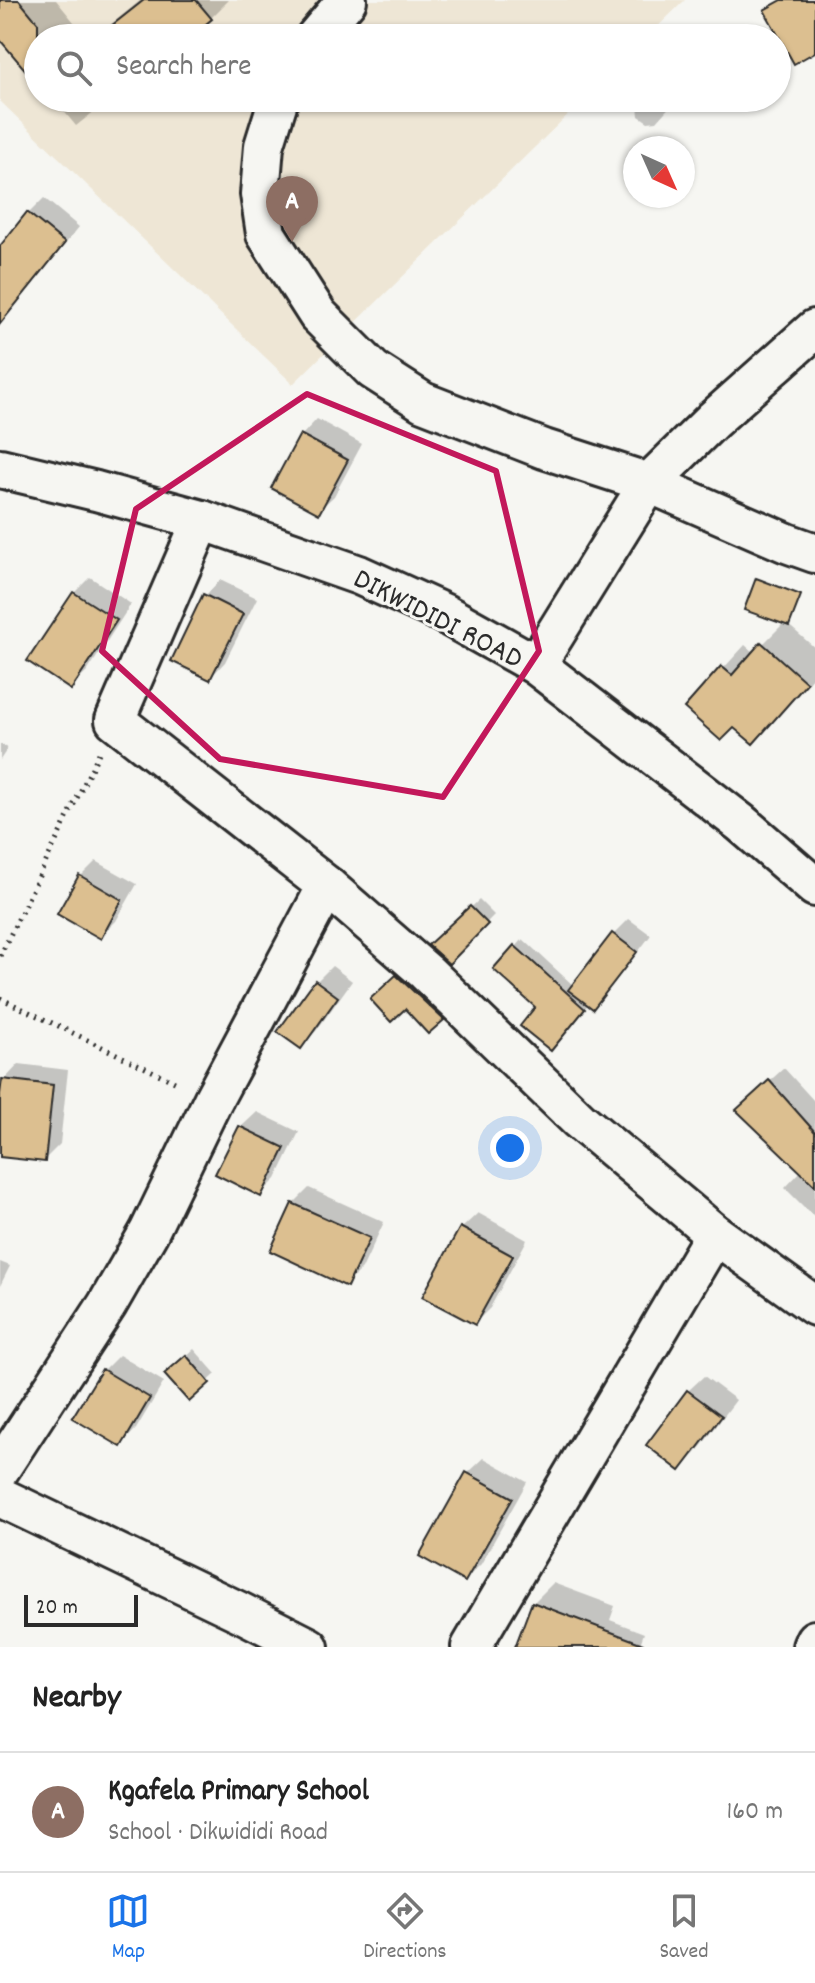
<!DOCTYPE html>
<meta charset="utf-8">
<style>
body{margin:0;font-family:Dekko,sans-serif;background:#f6f6f6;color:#222}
.compass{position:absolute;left:623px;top:136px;width:72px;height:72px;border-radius:50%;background:#fff;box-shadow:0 2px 6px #0004;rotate:135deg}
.scale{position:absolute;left:24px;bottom:20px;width:114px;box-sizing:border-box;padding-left:8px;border:4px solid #2b2b2b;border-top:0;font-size:22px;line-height:28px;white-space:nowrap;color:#2b2b2b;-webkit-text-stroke:6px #f6f6f2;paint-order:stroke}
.you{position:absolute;left:510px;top:1148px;width:28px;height:28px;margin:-20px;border:6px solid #fff;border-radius:50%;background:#1a73e8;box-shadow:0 0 0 12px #1a73e833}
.badge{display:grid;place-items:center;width:52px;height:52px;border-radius:50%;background:#1a73e8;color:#fff;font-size:26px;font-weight:700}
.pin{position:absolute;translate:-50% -66px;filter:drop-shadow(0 2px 4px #0008)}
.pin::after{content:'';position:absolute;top:42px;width:28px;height:24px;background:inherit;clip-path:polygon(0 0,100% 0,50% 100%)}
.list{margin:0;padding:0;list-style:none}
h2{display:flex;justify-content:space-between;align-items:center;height:104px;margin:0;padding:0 32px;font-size:34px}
h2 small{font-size:26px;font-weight:400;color:#767676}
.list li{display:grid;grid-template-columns:52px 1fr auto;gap:24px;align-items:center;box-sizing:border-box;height:120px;padding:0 32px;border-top:2px solid #e0e0e0}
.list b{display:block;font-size:30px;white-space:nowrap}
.list p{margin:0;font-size:26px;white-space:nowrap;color:#767676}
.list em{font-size:26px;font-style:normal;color:#767676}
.icon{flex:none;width:44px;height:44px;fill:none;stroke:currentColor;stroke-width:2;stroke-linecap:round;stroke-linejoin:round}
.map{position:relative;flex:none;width:815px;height:1647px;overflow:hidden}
.search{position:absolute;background:#fff;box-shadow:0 2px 6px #0004;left:24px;right:24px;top:24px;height:88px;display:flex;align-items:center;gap:20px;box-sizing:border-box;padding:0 28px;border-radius:44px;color:#767676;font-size:30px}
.sheet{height:224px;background:#fff}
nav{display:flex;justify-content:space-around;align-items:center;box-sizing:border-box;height:112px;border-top:2px solid #e0e0e0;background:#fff;font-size:22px;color:#767676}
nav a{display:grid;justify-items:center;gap:4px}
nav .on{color:#1a73e8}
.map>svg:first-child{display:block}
.built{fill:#eee6d5}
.shadow{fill:#0003}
.building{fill:#dcbf90;stroke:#2b2b2b;stroke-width:2}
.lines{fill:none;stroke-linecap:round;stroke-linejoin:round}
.minor-casing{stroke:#2b2b2b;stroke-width:44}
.path{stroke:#2b2b2b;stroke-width:5;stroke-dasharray:2 6;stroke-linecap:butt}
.minor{stroke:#f6f6f2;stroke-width:38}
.marked{fill:none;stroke:#c2185b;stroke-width:6;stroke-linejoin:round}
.labels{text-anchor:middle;stroke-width:6;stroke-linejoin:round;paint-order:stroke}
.street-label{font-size:30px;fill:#2b2b2b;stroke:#f6f6f2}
</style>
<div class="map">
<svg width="815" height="1647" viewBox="0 0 815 1647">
<rect width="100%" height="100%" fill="#f6f6f2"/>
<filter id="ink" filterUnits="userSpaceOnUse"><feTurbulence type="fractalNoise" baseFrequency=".0125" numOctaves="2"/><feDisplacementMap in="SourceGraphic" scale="16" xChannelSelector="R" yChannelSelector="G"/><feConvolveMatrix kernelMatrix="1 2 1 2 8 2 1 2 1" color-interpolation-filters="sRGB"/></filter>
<g filter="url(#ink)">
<path class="built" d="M 0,0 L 685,0 L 646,38 L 38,38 L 38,98 L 585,98 L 293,384 L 0,101 Z"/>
<g class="shadow">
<path d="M 0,0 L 56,0 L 87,38 L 38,38 L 38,79 L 0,37 Z"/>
<path d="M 141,0 L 229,0 L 211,18 L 186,38 L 94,38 Z"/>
<path d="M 53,98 L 111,98 L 76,126 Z"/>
<path d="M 645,98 L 672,98 L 672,104 L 657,121 L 648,122 L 639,116 L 638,105 Z"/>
<path d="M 44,198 L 79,227 L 20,300 L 5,315 L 0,311 L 0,249 L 28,214 Z"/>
<path d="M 317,419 L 362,444 L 334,496 L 318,511 L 302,435 Z"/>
<path d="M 90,577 L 131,604 L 87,672 L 71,687 L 74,593 Z"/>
<path d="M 220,580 L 257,598 L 225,662 L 210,678 L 205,596 Z"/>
<path d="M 785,622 L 815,648 L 815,674 L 774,720 L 734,726 L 687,708 L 745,645 L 754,653 Z"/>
<path d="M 0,744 L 8,748 L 0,760 Z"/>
<path d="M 96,861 L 137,884 L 116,921 L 100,937 L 81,876 Z"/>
<path d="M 479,900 L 494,915 L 449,961 L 431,945 Z"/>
<path d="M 629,919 L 651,935 L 608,991 L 593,1006 L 589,1003 L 558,1041 L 538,1007 L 516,947 L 523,939 L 574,986 L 614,934 Z"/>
<path d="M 413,961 L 458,1003 L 429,1031 L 388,984 Z"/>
<path d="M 332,966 L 352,981 L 316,1031 L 300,1046 L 316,982 Z"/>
<path d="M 19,1064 L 68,1070 L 60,1144 L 44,1160 L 0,1155 L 0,1111 L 4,1080 Z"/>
<path d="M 784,1068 L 815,1102 L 815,1218 L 785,1188 L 802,1170 L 753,1096 Z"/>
<path d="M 257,1112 L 299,1132 L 276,1179 L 261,1194 L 241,1127 Z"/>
<path d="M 309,1188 L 384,1222 L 362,1269 L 347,1284 L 293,1204 Z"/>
<path d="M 478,1213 L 527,1240 L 490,1308 L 475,1323 L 462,1228 Z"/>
<path d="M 0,1262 L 10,1266 L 0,1286 Z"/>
<path d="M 194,1349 L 216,1374 L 189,1399 L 174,1367 Z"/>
<path d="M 119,1355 L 164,1382 L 136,1429 L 121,1445 L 103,1371 Z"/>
<path d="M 704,1376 L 736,1400 L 696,1453 L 680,1468 L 688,1391 Z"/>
<path d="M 484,1458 L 527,1482 L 481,1564 L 465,1580 L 422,1556 L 468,1473 Z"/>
<path d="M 553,1583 L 615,1606 L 610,1620 L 644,1633 L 639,1647 L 517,1647 L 533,1603 Z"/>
</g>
<g class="building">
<path d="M 0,0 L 19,0 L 38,23 L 38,85 L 0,40 Z"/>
<path d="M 144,0 L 196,0 L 212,19 L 189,38 L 96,38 Z"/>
<path d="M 782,0 L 815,0 L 815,52 L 794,64 L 764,10 Z"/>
<path d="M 27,212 L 65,243 L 0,324 L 0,246 Z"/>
<path d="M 300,434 L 348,460 L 319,514 L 271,488 Z"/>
<path d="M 756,578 L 801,595 L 789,626 L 744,610 Z"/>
<path d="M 73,592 L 117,620 L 71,690 L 27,661 Z"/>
<path d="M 203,594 L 243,614 L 210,680 L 171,661 Z"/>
<path d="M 761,642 L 807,683 L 753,744 L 734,728 L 721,741 L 684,708 L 721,666 L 732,675 Z"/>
<path d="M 79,875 L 122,900 L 101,939 L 57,914 Z"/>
<path d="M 470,906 L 488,924 L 449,964 L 428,945 Z"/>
<path d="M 612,933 L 637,952 L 593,1009 L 568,990 Z"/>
<path d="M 514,945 L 585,1009 L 551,1051 L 520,1026 L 535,1007 L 493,969 Z"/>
<path d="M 396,975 L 444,1020 L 428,1034 L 405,1009 L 391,1022 L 370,999 Z"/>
<path d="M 315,980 L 338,997 L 301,1049 L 277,1032 Z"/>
<path d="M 2,1079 L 53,1085 L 45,1162 L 0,1157 L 0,1094 Z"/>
<path d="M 769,1080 L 815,1132 L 815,1186 L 736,1110 Z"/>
<path d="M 239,1126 L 285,1148 L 261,1197 L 215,1174 Z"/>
<path d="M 292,1203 L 370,1238 L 347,1287 L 270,1251 Z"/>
<path d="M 460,1227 L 513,1256 L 475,1325 L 422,1297 Z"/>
<path d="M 186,1355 L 210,1383 L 189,1402 L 164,1374 Z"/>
<path d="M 102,1369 L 150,1398 L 121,1447 L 72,1418 Z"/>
<path d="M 687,1390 L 722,1416 L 680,1471 L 646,1445 Z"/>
<path d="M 466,1472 L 513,1498 L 465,1582 L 419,1556 Z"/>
<path d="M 532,1602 L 643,1644 L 643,1647 L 515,1647 Z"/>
</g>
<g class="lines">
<g class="minor-casing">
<g id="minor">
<path d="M 315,38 L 347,0"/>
<path d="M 279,98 L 264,146 L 260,194 L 266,234 L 318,315 L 373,370 L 423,402 L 544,449 L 649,483 L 787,543 L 815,553"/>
<path d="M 0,468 L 96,491 L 202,520 L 359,575 L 443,613 L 536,665 L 741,823 L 815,887"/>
<path d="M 202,520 L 115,720 L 327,886 L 426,972 L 579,1120 L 715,1234 L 815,1306"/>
<path d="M 536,665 L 649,483 L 713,420 L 815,329"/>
<path d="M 0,1469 L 107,1305 L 149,1232 L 213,1100 L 327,886"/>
<path d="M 0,1497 L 240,1612 L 309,1647"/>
<path d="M 471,1647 L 715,1234"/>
<path d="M 812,1647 L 815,1640"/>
</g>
</g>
<g class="path">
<path d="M 0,956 L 99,753"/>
<path d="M 0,998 L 179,1084"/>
</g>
<use href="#minor" class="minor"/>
</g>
</g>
<path class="marked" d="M 307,394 L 496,471 L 539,651 L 443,797 L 220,759 L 102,651 L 136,509 Z"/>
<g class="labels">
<g class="street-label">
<text transform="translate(439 617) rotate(27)" y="10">DIKWIDIDI ROAD</text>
</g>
</g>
</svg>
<svg class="compass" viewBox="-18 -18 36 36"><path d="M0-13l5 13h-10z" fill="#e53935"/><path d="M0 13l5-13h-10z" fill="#767676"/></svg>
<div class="scale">20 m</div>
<div class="you"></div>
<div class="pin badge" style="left:292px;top:242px;background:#8d6e63">A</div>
<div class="search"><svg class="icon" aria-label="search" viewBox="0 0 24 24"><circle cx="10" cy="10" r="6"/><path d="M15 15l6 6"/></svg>Search here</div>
</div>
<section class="sheet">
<h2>Nearby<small></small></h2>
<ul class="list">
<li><span class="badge" style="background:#8d6e63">A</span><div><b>Kgafela Primary School</b><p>School · Dikwididi Road</p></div><em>160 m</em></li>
</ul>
</section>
<nav>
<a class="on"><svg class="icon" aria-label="map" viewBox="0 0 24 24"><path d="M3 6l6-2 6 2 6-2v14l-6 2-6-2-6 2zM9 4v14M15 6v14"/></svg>Map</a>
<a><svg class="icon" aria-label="directions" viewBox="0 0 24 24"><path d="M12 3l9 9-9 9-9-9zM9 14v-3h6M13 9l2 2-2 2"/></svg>Directions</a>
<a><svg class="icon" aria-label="saved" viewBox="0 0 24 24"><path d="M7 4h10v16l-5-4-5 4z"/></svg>Saved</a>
</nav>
